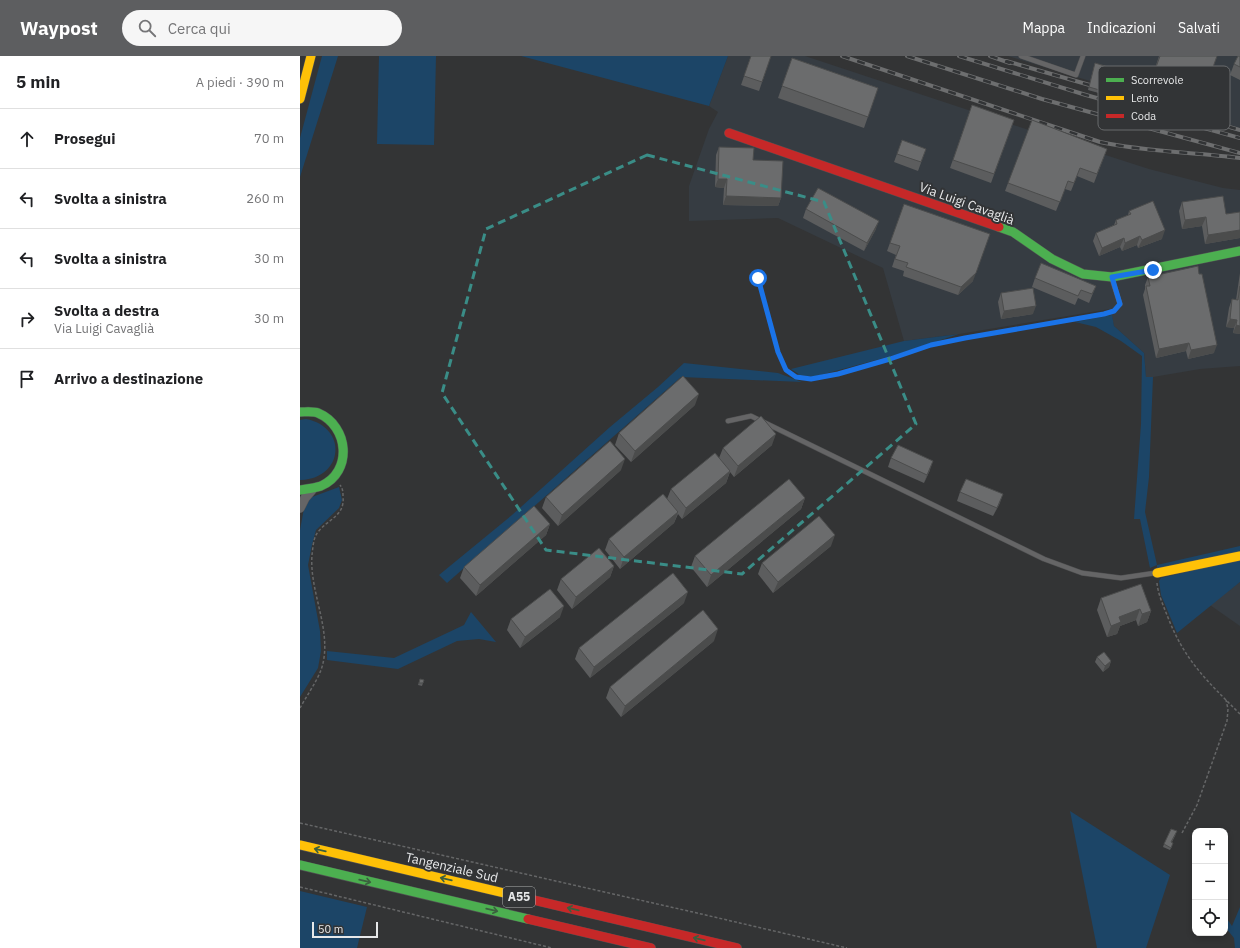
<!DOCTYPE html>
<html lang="it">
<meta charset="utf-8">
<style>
body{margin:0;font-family:"IBM Plex Sans",sans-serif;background:#f6f6f6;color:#202124}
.controls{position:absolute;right:12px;bottom:12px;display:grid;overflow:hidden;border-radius:8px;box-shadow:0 2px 6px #0003}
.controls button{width:36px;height:36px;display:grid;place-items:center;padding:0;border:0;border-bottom:1px solid #e0e0e0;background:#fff;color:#202124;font:20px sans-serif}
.scale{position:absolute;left:12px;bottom:10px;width:66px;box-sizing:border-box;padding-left:4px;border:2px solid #e7e8e9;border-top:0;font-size:11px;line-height:14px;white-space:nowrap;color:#e7e8e9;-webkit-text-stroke:3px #323436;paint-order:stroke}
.stop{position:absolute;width:12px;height:12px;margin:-9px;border:3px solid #1a73e8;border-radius:50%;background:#fff}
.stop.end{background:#1a73e8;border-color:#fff;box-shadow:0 1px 4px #0008}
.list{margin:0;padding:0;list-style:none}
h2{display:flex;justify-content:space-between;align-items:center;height:52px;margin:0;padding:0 16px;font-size:17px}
h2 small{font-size:13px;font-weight:400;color:#757577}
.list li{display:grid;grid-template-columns:26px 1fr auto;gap:12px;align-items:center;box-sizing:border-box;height:60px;padding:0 16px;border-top:1px solid #e0e0e0}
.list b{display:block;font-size:15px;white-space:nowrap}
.list p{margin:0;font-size:13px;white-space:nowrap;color:#757577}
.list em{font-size:13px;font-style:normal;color:#757577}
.icon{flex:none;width:22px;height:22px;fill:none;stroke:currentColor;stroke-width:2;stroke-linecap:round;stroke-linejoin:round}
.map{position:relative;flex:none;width:940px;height:892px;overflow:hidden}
header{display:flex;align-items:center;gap:24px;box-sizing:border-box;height:56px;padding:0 20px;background:#5d5e60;color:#fff}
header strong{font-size:19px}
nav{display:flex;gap:22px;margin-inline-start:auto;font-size:14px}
.search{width:280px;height:36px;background:#f6f6f6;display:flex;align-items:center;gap:10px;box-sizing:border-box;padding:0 14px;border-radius:22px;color:#757577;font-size:15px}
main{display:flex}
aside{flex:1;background:#fff}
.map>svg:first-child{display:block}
.built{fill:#363c42}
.green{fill:#1c4567}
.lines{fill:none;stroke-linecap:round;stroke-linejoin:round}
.lane-casing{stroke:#505152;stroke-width:5.5}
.street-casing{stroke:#505152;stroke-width:10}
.fast-casing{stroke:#505152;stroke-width:10}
.slow-casing{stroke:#505152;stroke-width:10}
.jam-casing{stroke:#505152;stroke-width:10}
.path{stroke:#656667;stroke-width:1.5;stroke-dasharray:3 2;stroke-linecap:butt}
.lane{stroke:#656566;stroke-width:4.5}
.street{stroke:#656566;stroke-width:9}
.fast{stroke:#4caf50;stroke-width:9}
.slow{stroke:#ffc107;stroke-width:9}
.jam{stroke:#c62828;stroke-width:9}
.rail-casing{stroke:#6d6e6f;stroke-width:4}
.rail{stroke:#323436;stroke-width:2.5;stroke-dasharray:8;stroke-linecap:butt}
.wall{fill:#5c5d5e}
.shaded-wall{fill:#4b4c4c}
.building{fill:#6b6c6d;stroke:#4b4c4c}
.oneway{stroke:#3b5f3f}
.route{stroke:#1a73e8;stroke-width:5}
.marked{fill:none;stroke:#3a8d87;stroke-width:3;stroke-dasharray:8 5;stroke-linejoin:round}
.labels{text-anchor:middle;stroke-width:4;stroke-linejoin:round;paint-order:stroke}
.shield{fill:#323436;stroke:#b1b2b3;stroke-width:1}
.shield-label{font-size:12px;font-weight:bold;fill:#e7e8e9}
.street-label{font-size:13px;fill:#e7e8e9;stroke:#323436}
.key{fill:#323436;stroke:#686a6c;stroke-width:1}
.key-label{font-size:11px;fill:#e7e8e9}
</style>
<header>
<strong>Waypost</strong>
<div class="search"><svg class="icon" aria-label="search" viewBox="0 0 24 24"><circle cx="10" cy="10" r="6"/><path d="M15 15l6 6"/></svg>Cerca qui</div>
<nav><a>Mappa</a><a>Indicazioni</a><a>Salvati</a></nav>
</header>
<main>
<aside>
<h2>5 min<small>A piedi · 390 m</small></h2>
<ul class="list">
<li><svg class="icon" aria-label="ahead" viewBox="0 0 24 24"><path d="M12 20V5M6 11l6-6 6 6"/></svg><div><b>Prosegui</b></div><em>70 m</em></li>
<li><svg class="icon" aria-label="left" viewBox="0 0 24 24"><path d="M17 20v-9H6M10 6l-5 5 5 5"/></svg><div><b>Svolta a sinistra</b></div><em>260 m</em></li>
<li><svg class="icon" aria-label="left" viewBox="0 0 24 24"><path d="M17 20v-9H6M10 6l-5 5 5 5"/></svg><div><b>Svolta a sinistra</b></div><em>30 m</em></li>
<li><svg class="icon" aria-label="right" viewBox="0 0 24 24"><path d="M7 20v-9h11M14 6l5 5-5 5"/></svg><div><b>Svolta a destra</b><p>Via Luigi Cavaglià</p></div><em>30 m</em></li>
<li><svg class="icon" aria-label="arrive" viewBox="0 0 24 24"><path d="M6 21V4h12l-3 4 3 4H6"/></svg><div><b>Arrivo a destinazione</b></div></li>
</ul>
</aside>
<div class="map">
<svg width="940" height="892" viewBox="0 0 940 892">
<rect width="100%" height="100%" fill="#333435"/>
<g class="built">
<path d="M 428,0 L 505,0 L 762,85 L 849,113 L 923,132 L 940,134 L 940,310 L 900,313 L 853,321 L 846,321 L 844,297 L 814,270 L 810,253 L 659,278 L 604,285 L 583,212 L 478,162 L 389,165 L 389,130 L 409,73 L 418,56 L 409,50 Z"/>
<path d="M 708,0 L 940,0 L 940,76 L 788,34 L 790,25 Z"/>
<path d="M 940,526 L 940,570 L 910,549 Z"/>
</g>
<g class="green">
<path d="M 22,0 L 38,0 L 0,121 L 0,82 Z"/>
<path d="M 79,0 L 136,0 L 134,89 L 77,88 Z"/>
<path d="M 221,0 L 428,0 L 409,50 Z"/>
<path d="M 812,259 L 814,270 L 844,297 L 846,321 L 853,321 L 849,421 L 845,456 L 857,509 L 940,490 L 940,496 L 857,513 L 857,509 L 850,512 L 840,463 L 834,463 L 841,368 L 842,300 L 821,285 L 796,271 L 775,266 Z"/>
<path d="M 659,278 L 595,299 L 513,321 L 500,319 L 491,313 L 604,285 Z"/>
<path d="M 384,307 L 478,317 L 502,326 L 381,321 L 147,527 L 139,519 L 212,459 L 310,371 L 358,331 Z"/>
<path d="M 6,363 C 48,371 44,422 1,424 L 0,424 L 0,364 Z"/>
<path d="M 39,431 L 42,444 L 39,452 L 16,474 L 12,489 L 8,509 L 20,575 L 21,595 L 18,612 L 0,641 L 0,474 L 5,447 L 12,441 Z"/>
<path d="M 940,503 L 940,526 L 877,577 L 861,539 L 859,525 L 861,522 Z"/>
<path d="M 171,556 L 196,586 L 179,583 L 157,585 L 98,613 L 27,604 L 27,595 L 94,602 L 164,569 Z"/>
<path d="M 770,755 L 870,819 L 846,892 L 797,892 Z"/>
<path d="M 0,835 L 67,851 L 57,892 L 0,892 Z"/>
<path d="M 940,851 L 940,892 L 935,892 L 934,882 L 925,871 L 925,860 L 932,870 Z"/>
</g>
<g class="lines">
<g class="lane-casing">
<g id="lane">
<path d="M 721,0 L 776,19 L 783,0"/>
<path d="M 812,223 L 820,248"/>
<path d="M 428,365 L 451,360 L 744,503 L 782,517 L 821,522 L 855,517"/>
</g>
</g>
<g class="street-casing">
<path id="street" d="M 0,452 L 5,442 L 12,434"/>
</g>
<g class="fast-casing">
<g id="fast">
<path d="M 699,171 L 713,176 L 752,203 L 783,218 L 812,221 L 940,195"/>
<path d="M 0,356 C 6,356 13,355 18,357 C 49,370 53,416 21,430 C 15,432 7,433 0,434"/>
<path d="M 0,809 L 228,863"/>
</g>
</g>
<g class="slow-casing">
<g id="slow">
<path d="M 0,43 L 11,0"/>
<path d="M 857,517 L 940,500"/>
<path d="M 0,789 L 225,842"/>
</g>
</g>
<g class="jam-casing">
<g id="jam">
<path d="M 429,77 L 699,171"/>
<path d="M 225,842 L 437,892"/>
<path d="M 228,863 L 351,892"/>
</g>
</g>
<g class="path">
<path d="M 458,222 L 478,296 L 486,314 L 495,321 L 511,323 L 538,318 L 589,303 L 631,289 L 665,282 L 804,258 L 814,255 L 816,253"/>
<path d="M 857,527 C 858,538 863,549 867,559 C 884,604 907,625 940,658"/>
<path d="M 0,652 C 6,641 17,625 21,614 C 34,577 9,537 12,499 C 13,492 13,482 18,476 C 28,463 45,460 43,441 C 43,436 43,433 40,429"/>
<path d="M 0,767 L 397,857 L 547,892"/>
<path d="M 882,777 L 897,749 L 927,665 L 928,653 L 926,644"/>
<path d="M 0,831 L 252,892"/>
</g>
<use href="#lane" class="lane"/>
<use href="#street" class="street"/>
<use href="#fast" class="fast"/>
<use href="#slow" class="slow"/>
<use href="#jam" class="jam"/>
<g class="rail-casing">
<g id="rail">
<path d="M 542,0 L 800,86 C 846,96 893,96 940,102"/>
<path d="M 607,0 L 742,43 L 940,97"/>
<path d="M 659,0 L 786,39 L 940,82"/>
<path d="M 690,0 L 710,7"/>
<path d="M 706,5 L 800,32"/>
<path d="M 882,57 L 940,74"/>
</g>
</g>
<use href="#rail" class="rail"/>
</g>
<g class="wall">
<path d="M 451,0 L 471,0 L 459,35 L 441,29 Z"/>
<path d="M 859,0 L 917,0 L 904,37 L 852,22 Z"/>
<path d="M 940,0 L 940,24 L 930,19 L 934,8 Z"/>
<path d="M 492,2 L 578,32 L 564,72 L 478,42 Z"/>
<path d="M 795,7 L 893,61 L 892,63 L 788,34 Z"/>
<path d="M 672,49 L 714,64 L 691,127 L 650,112 Z"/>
<path d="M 602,84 L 626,93 L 618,115 L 594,106 Z"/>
<path d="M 419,91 L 453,104 L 481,142 L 478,150 L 423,149 L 424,132 L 415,131 L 416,99 Z"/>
<path d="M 807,93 L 794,127 L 777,120 L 771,135 L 765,133 L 756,155 L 705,135 L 708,127 Z"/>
<path d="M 882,146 L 926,158 L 940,156 L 940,182 L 905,188 L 902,170 L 882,173 L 879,155 Z"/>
<path d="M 604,148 L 673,225 L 658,239 L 603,220 L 604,215 L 592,211 L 596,199 L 587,195 Z"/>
<path d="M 506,153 L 576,173 L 564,195 L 503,162 Z"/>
<path d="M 829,155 L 862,183 L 838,192 L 837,189 L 822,195 L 820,191 L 799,200 L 793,185 L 796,177 L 814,169 L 816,164 L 828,159 Z"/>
<path d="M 940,217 L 940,278 L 933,277 L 934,272 L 926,271 L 929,252 L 932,243 L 936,244 Z"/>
<path d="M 848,221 L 914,297 L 888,303 L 886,295 L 856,302 L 843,239 L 845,233 L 845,229 Z"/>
<path d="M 735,222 L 796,230 L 789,247 L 778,242 L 775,249 L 732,231 Z"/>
<path d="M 701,237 L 733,258 L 701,263 L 698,246 Z"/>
<path d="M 395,349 L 331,406 L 315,389 L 319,377 Z"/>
<path d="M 472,389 L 434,421 L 430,416 L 426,427 L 382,463 L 378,458 L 374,467 L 320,513 L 305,494 L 309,483 L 367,443 L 371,433 L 419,402 L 423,392 Z"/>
<path d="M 591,402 L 630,414 L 624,427 L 588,411 Z"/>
<path d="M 321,414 L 258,470 L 242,452 L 246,441 Z"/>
<path d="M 660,436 L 700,447 L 693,460 L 657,445 Z"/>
<path d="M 505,442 L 501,453 L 407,531 L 391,511 L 395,500 Z"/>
<path d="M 250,468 L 246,479 L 176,540 L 160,522 L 164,511 Z"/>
<path d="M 531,490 L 473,537 L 458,518 L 462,507 Z"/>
<path d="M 314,510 L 310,521 L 272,553 L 257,534 L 261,523 Z"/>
<path d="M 801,542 L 851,555 L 847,566 L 838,570 L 836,564 L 820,570 L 817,578 L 807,581 L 797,554 Z"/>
<path d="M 384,547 L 290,622 L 275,603 L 279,592 Z"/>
<path d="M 260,561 L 220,592 L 207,574 L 211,563 Z"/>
<path d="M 414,585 L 321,661 L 306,642 L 310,631 Z"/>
<path d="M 797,601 L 811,605 L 809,611 L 803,616 L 795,606 Z"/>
<path d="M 120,623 L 124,624 L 122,630 L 118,629 Z"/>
<path d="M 876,778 L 872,786 L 872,790 L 870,794 L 863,791 L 864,788 Z"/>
</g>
<g class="shaded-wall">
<path d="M 418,123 L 427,123 L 424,132 L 415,131 Z"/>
<path d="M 426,140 L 481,142 L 478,150 L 423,149 Z"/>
<path d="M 906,161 L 902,170 L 882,173 L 885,164 Z"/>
<path d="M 579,165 L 576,173 L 564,195 L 567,187 Z"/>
<path d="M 865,174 L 862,183 L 838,192 L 842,184 Z"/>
<path d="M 940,174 L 940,182 L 905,188 L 908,179 Z"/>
<path d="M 840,180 L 837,189 L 822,195 L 825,187 Z"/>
<path d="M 824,182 L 820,191 L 799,200 L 802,192 Z"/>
<path d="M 676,217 L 673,225 L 658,239 L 661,231 Z"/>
<path d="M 736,250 L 733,258 L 701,263 L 704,255 Z"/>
<path d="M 930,263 L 937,264 L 934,272 L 926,271 Z"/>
<path d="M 936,269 L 940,270 L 940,278 L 933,277 Z"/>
<path d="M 889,287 L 886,295 L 856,302 L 859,293 Z"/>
<path d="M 917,289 L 914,297 L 888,303 L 891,294 Z"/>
<path d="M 399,338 L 395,349 L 331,406 L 335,395 Z"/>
<path d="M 476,378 L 472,389 L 434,421 L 438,410 Z"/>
<path d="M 325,403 L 321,414 L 258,470 L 262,459 Z"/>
<path d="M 633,405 L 630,414 L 624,427 L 627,419 Z"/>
<path d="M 430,415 L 426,427 L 382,463 L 386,452 Z"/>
<path d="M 703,438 L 700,447 L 693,460 L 697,452 Z"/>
<path d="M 505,442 L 501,453 L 407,531 L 411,519 Z"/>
<path d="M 378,456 L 374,467 L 320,513 L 324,501 Z"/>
<path d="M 250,468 L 246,479 L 176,540 L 180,529 Z"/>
<path d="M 535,479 L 531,490 L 473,537 L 478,526 Z"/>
<path d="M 314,510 L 310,521 L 272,553 L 276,541 Z"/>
<path d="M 388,536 L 384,547 L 290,622 L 294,611 Z"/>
<path d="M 264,550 L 260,561 L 220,592 L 225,581 Z"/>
<path d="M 840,553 L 836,564 L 820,570 L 817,578 L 807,581 L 811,570 L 819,561 Z"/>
<path d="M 851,555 L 847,566 L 838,570 L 842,558 Z"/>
<path d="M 418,573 L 414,585 L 321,661 L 325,650 Z"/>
<path d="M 811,605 L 809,611 L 803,616 L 805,610 Z"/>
</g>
<g class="building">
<path d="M 451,0 L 471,0 L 462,26 L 444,20 Z"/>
<path d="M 860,0 L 917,0 L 907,28 L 855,14 Z"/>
<path d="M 938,0 L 940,0 L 940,11 L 934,8 Z"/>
<path d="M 492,2 L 578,32 L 568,61 L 482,30 Z"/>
<path d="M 795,7 L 899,38 L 893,61 L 789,31 Z"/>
<path d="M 672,49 L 714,64 L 694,118 L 653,104 Z"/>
<path d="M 732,64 L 807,93 L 797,118 L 780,112 L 774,127 L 768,125 L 760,146 L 708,127 Z"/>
<path d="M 602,84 L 626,93 L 621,106 L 597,98 Z"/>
<path d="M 419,91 L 454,92 L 453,104 L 483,105 L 481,142 L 426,140 L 427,123 L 418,123 Z"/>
<path d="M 518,132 L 579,165 L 567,187 L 506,153 Z"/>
<path d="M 923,140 L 926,158 L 940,156 L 940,174 L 908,179 L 906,161 L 885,164 L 882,146 Z"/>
<path d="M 853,145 L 865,174 L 842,184 L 840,180 L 825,187 L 824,182 L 802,192 L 796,177 L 817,168 L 816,164 L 831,158 L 829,155 Z"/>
<path d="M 604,148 L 690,178 L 676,217 L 661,231 L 606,211 L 608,207 L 595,203 L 600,190 L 590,187 Z"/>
<path d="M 741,207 L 796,230 L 792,238 L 781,234 L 778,240 L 735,222 Z"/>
<path d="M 898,210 L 899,218 L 902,218 L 917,289 L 891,294 L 889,287 L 859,293 L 846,230 L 850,230 L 848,221 Z"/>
<path d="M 940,230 L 940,270 L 936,269 L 937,264 L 930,263 L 932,243 L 938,244 Z"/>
<path d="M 733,232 L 736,250 L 704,255 L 701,237 Z"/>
<path d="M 383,320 L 399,338 L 335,395 L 319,377 Z"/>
<path d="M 461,360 L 476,378 L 438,410 L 423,392 Z"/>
<path d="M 310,385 L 325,403 L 262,459 L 246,441 Z"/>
<path d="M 598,389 L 633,405 L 627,419 L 591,402 Z"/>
<path d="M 415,397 L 430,415 L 386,452 L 371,433 Z"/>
<path d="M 489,423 L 505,442 L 411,519 L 395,500 Z"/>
<path d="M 666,423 L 703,438 L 697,452 L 660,436 Z"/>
<path d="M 363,438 L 378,456 L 324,501 L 309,483 Z"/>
<path d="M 234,450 L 250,468 L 180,529 L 164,511 Z"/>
<path d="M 519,460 L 535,479 L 478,526 L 462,507 Z"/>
<path d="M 299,492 L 314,510 L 276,541 L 261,523 Z"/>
<path d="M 373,517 L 388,536 L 294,611 L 279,592 Z"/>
<path d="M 841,528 L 851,555 L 842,558 L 840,553 L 819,561 L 821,566 L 811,570 L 801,542 Z"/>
<path d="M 250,533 L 264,550 L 225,581 L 211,563 Z"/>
<path d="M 403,554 L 418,573 L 325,650 L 310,631 Z"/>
<path d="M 804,596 L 811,605 L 805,610 L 797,601 Z"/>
<path d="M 120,623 L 124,624 L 123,627 L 119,627 Z"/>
<path d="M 871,773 L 877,775 L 871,786 L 873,787 L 871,792 L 864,788 Z"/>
</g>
<defs><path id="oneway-shaft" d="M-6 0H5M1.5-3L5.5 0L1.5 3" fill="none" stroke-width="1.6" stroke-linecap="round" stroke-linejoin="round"/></defs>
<g class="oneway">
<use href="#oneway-shaft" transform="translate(20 794) rotate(-167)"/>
<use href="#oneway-shaft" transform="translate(146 823) rotate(-167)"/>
<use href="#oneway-shaft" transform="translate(65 825) rotate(13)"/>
<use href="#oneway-shaft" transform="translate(273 853) rotate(-167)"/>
<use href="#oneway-shaft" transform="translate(192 854) rotate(13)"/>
<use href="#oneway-shaft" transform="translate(399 883) rotate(-167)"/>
</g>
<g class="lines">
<path class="route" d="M 458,222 L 478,296 L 486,314 L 496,321 L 511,323 L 538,318 L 590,303 L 631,289 L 665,282 L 804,258 L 814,255 L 820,248 L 812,221 L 853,214"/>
</g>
<path class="marked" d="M 347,99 L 524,146 L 616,368 L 442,518 L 246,494 L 142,337 L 186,173 Z"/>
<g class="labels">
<rect class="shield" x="203" y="831" width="32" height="20" rx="3"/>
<g class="shield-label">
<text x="219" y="845">A55</text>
</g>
<g class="street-label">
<text transform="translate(667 147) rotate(20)" y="5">Via Luigi Cavaglià</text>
<text transform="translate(152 811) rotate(13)" y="5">Tangenziale Sud</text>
</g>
</g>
<rect x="798" y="10" width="132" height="64" rx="6" class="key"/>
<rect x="806" y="22" width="18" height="4" fill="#4caf50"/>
<rect x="806" y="40" width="18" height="4" fill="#ffc107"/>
<rect x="806" y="58" width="18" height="4" fill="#c62828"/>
<g class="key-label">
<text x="831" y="28">Scorrevole</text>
<text x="831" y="46">Lento</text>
<text x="831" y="64">Coda</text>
</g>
</svg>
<div class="controls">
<button>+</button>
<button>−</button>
<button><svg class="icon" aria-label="locate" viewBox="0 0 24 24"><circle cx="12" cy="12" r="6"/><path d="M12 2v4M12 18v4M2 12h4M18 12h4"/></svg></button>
</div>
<div class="scale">50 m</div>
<div class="stop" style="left:458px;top:222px"></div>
<div class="stop end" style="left:853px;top:214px"></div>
</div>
</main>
